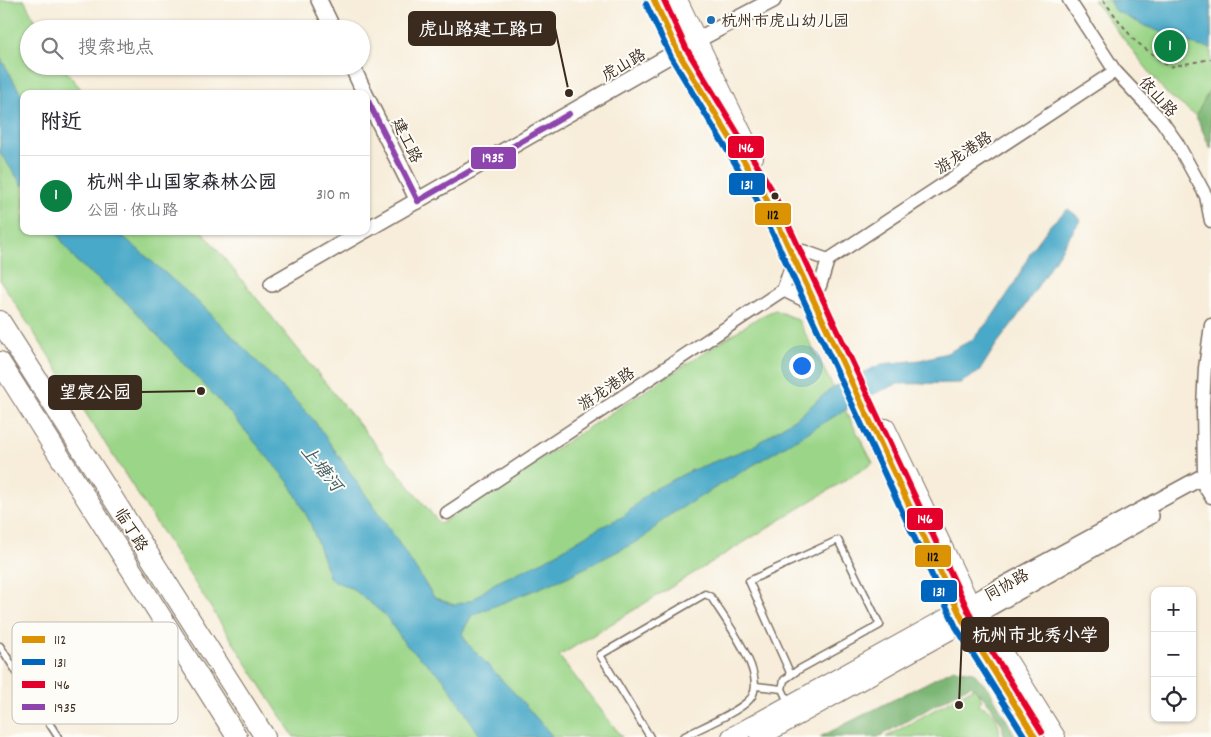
<!DOCTYPE html>
<html lang="zh">
<meta charset="utf-8">
<style>
body{margin:0;font-family:Dekko,"LXGW WenKai TC",sans-serif;background:#f2f2f3;color:#2b2b33}
.controls{position:absolute;right:15px;bottom:15px;display:grid;overflow:hidden;border-radius:10px;box-shadow:0 1px 4px #0004}
.controls button{width:45px;height:45px;display:grid;place-items:center;padding:0;border:0;border-bottom:1px solid #e1e1e2;background:#fff;color:#2b2b33;font:25px sans-serif}
.you{position:absolute;left:801px;top:365px;width:18px;height:18px;margin:-12px;border:4px solid #fff;border-radius:50%;background:#1a73e8;box-shadow:0 0 0 8px #1a73e833}
.badge{display:grid;place-items:center;width:32px;height:32px;border-radius:50%;background:#0b8043;color:#fff;font-size:16px;font-weight:700}
.pin{position:absolute;translate:-50% -50%;border:2px solid #fff;box-shadow:0 1px 5px #0006}
.list{margin:0;padding:0;list-style:none}
h2{display:flex;justify-content:space-between;align-items:center;height:65px;margin:0;padding:0 20px;font-size:21px}
h2 small{font-size:16px;font-weight:400;color:#7c7c81}
.list li{display:grid;grid-template-columns:32px 1fr auto;gap:15px;align-items:center;box-sizing:border-box;height:80px;padding:0 20px;border-top:1px solid #e1e1e2}
.list b{display:block;font-size:19px;white-space:nowrap}
.list p{margin:0;font-size:16px;white-space:nowrap;color:#7c7c81}
.list em{font-size:16px;font-style:normal;color:#7c7c81}
.icon{flex:none;width:28px;height:28px;fill:none;stroke:currentColor;stroke-width:2;stroke-linecap:round;stroke-linejoin:round}
.map{position:relative;flex:none;width:1211px;height:737px;overflow:hidden}
.search{position:absolute;background:#fff;box-shadow:0 1px 4px #0004;left:20px;top:20px;width:350px;height:55px;display:flex;align-items:center;gap:12px;box-sizing:border-box;padding:0 18px;border-radius:28px;color:#7c7c81;font-size:19px}
.panel{position:absolute;background:#fff;box-shadow:0 1px 4px #0004;left:20px;top:90px;width:350px;height:145px;border-radius:10px}
.map>svg:first-child{display:block}
.green{fill:#9bd588;stroke:#6b8053}
.forest{fill:#7cb674;stroke:#5c7049}
.water{fill:#49a9c8;stroke:#426a73}
.lines{fill:none;stroke-linecap:round;stroke-linejoin:round}
.service-casing{stroke:#7d6e60;stroke-width:9}
.minor-casing{stroke:#7d6e60;stroke-width:15}
.tertiary-casing{stroke:#7d6e60;stroke-width:18}
.secondary-casing{stroke:#7d6e60;stroke-width:20}
.primary-casing{stroke:#7d6e60;stroke-width:22}
.path{stroke:#7d6e60;stroke-width:2;stroke-dasharray:4 4;stroke-linecap:butt}
.service{stroke:#fff;stroke-width:6}
.minor{stroke:#fff;stroke-width:12}
.tertiary{stroke:#fff;stroke-width:15}
.secondary{stroke:#fff;stroke-width:18}
.primary{stroke:#fff;stroke-width:20}
.bus-1-casing{stroke:#fdfcf7;stroke-width:10}
.bus-2-casing{stroke:#fdfcf7;stroke-width:10}
.bus-3-casing{stroke:#fdfcf7;stroke-width:10}
.bus-4-casing{stroke:#fdfcf7;stroke-width:10}
.bus-1{stroke:#db9304;stroke-width:6}
.bus-2{stroke:#0065bd;stroke-width:6}
.bus-3{stroke:#e4002b;stroke-width:6}
.bus-4{stroke:#8e44ad;stroke-width:6}
.poi-dot{fill:#1f6fb2;stroke:#fdfcf7;stroke-width:2}
.bus-dot{fill:#3b2a1e;stroke:#fdfcf7;stroke-width:2}
.labels{text-anchor:middle;stroke-width:4;stroke-linejoin:round;paint-order:stroke}
.poi-label{font-size:16px;fill:#3b2a1e;stroke:#fdfcf7;text-anchor:start}
.street-label{font-size:16px;fill:#3b2a1e;stroke:#fdfcf7}
.water-label{font-size:18px;font-style:italic;fill:#415d62;stroke:#fdfcf7}
.key{fill:#fdfcf7;stroke:#c3bdb6;stroke-width:1}
.key-label{font-size:14px;fill:#3b2a1e}
.leader{fill:none;stroke:#3b2a1e;stroke-width:2}
.callout-dot{fill:#3b2a1e;stroke:#fdfcf7;stroke-width:2}
.callout{fill:#3b2a1e;stroke:#3b2a1e;stroke-width:2}
.callout-label{font-size:18px;text-anchor:middle;font-weight:bold;fill:#fff}
.line-badge{stroke:#fdfcf7;stroke-width:2}
.badge-label{font-size:14px;text-anchor:middle;font-weight:bold;fill:#fff}
.pale-badge-label{font-size:14px;text-anchor:middle;font-weight:bold;fill:#111}
</style>
<div class="map">
<svg width="1211" height="737" viewBox="0 0 1211 737">
<rect width="100%" height="100%" fill="#fdfcf7"/>
<filter id="ink" filterUnits="userSpaceOnUse"><feTurbulence type="fractalNoise" baseFrequency=".02" numOctaves="2"/><feDisplacementMap in="SourceGraphic" scale="10" xChannelSelector="R" yChannelSelector="G"/><feConvolveMatrix kernelMatrix="1 2 1 2 8 2 1 2 1" color-interpolation-filters="sRGB"/></filter>
<filter id="wash" filterUnits="userSpaceOnUse"><feTurbulence type="fractalNoise" baseFrequency=".0096" numOctaves="4" result="noise"/><feDisplacementMap in="SourceGraphic" scale="20" xChannelSelector="R" yChannelSelector="G"/><feGaussianBlur stdDeviation="1.12" result="paint"/><feColorMatrix in="noise" values="0 0 0 0 0 0 0 0 0 0 0 0 0 0 0 0 0 1.4 0 .05"/><feComposite in="paint" operator="in"/></filter>
<g filter="url(#wash)">
<rect width="100%" height="100%" fill="#f7edda"/>
<g class="green">
<path d="M 0,0 L 24,0 L 40,29 L 29,29 L 29,66 L 62,66 L 85,94 L 24,94 L 24,231 L 202,231 L 440,524 L 759,317 L 775,310 L 798,320 L 873,463 L 559,656 L 622,737 L 294,737 L 0,280 Z"/>
<path d="M 1093,0 L 1211,0 L 1211,149 L 1196,116 L 1166,93 Z"/>
<path d="M 975,687 L 982,700 L 977,705 C 993,708 1001,721 999,737 L 886,737 Z"/>
</g>
<g class="forest">
<path d="M 1211,87 L 1211,149 L 1196,116 Z"/>
<path d="M 954,669 L 973,672 L 990,691 L 1016,737 L 1004,737 L 1002,724 L 985,699 L 971,685 L 878,737 L 820,737 Z"/>
</g>
<g class="water">
<path d="M 1109,0 L 1211,0 L 1211,48 L 1198,46 L 1145,26 L 1114,10 Z"/>
<path d="M 0,57 L 24,99 L 24,187 L 0,153 Z"/>
<path d="M 1068,209 L 1081,219 L 1021,312 L 996,345 L 979,372 L 960,383 L 897,384 L 867,397 L 668,516 L 642,539 L 567,577 L 472,615 L 462,633 L 467,643 L 520,699 L 553,737 L 481,737 L 443,678 L 405,644 L 385,615 L 353,589 L 330,579 L 310,522 L 290,484 L 226,408 L 126,302 L 76,261 L 55,231 L 117,231 L 205,308 L 313,419 L 393,534 L 434,597 L 454,605 L 472,600 L 495,583 L 545,560 L 597,529 L 624,516 L 649,492 L 690,471 L 752,447 L 803,413 L 827,392 L 843,382 L 882,364 L 920,360 L 947,353 L 972,340 L 992,317 L 1013,286 L 1032,250 L 1051,224 Z"/>
</g>
</g>
<g filter="url(#ink)">
<g class="lines">
<g class="service-casing">
<g id="service">
<path d="M 0,646 L 58,737"/>
<path d="M 756,686 L 782,689"/>
<path d="M 789,704 L 782,689 L 784,680 L 798,670 L 880,625 L 838,540 L 749,581 L 791,675"/>
<path d="M 650,737 L 600,655 L 705,594 L 711,597 C 723,617 770,677 750,699 C 739,712 700,728 683,737"/>
</g>
</g>
<g class="minor-casing">
<g id="minor">
<path d="M 1069,0 L 1115,71 L 1161,120 L 1177,143 L 1206,196 L 1211,221"/>
<path d="M 803,251 L 828,260"/>
<path d="M 820,286 L 828,260 L 1115,71"/>
<path d="M 783,290 L 816,306"/>
<path d="M 1211,325 L 1205,368 L 1203,407 L 1204,476 L 1204,486 L 1211,497"/>
<path d="M 447,513 L 783,290 L 794,258"/>
</g>
</g>
<g class="tertiary-casing">
<g id="tertiary">
<path d="M 319,0 L 333,29"/>
<path d="M 352,66 L 365,94"/>
<path d="M 366,96 L 418,201"/>
<path d="M 366,230 L 697,40 L 773,0"/>
<path d="M 272,284 L 364,231"/>
<path d="M 970,603 L 1204,476"/>
<path d="M 979,614 L 1151,516"/>
</g>
</g>
<g class="secondary-casing">
<g id="secondary">
<path d="M 654,0 L 678,52 L 764,194 L 964,623 L 1035,737"/>
<path d="M 678,0 L 754,157"/>
<path d="M 886,428 L 970,603 L 979,614 L 1056,737"/>
<path d="M 731,737 L 959,611 L 968,605"/>
<path d="M 760,737 L 974,617"/>
</g>
</g>
<g class="primary-casing">
<g id="primary">
<path d="M 0,321 L 265,737"/>
<path d="M 0,362 L 237,737"/>
</g>
</g>
<path class="path" d="M 1103,0 L 1134,40 L 1169,67 L 1211,59"/>
<use href="#service" class="service"/>
<use href="#minor" class="minor"/>
<use href="#tertiary" class="tertiary"/>
<use href="#secondary" class="secondary"/>
<use href="#primary" class="primary"/>
<g class="bus-1-casing">
<path id="bus-1" d="M 654,0 L 678,52 L 764,194 L 964,623 L 1035,737"/>
</g>
<g class="bus-2-casing">
<path id="bus-2" d="M 646,4 L 671,57 L 756,198 L 956,627 L 1025,737"/>
</g>
<g class="bus-3-casing">
<path id="bus-3" d="M 664,0 L 686,48 L 772,190 L 972,619 L 1042,732"/>
</g>
<g class="bus-4-casing">
<g id="bus-4">
<path d="M 366,97 L 418,201"/>
<path d="M 418,201 L 569,114"/>
</g>
</g>
<use href="#bus-1" class="bus-1"/>
<use href="#bus-2" class="bus-2"/>
<use href="#bus-3" class="bus-3"/>
<use href="#bus-4" class="bus-4"/>
</g>
</g>
<circle class="poi-dot" cx="711" cy="20" r="5"/>
<circle class="bus-dot" cx="775" cy="196" r="4.5"/>
<g class="labels">
<g class="poi-label">
<text x="721" y="26">杭州市虎山幼儿园</text>
</g>
<g class="street-label">
<text transform="translate(623 64) rotate(-30)" y="6">虎山路</text>
<text transform="translate(1159 96) rotate(48)" y="6">依山路</text>
<text transform="translate(408 140) rotate(64)" y="6">建工路</text>
<text transform="translate(963 152) rotate(-33)" y="6">游龙港路</text>
<text transform="translate(606 388) rotate(-34)" y="6">游龙港路</text>
<text transform="translate(132 529) rotate(58)" y="6">临丁路</text>
<text transform="translate(1006 584) rotate(-29)" y="6">同协路</text>
</g>
<g class="water-label">
<text transform="translate(322 468) rotate(51)" y="6">上塘河</text>
</g>
</g>
<rect x="12" y="622" width="166" height="102" rx="8" class="key"/>
<rect x="22" y="636" width="23" height="7" fill="#db9304"/>
<rect x="22" y="659" width="23" height="6" fill="#0065bd"/>
<rect x="22" y="681" width="23" height="7" fill="#e4002b"/>
<rect x="22" y="704" width="23" height="6" fill="#8e44ad"/>
<g class="key-label">
<text x="54" y="644">112</text>
<text x="54" y="667">131</text>
<text x="54" y="689">146</text>
<text x="54" y="712">1935</text>
</g>
<path class="leader" d="M569 93L555 28M201 391L141 392M959 705L962 635"/>
<g class="callout-dot">
<circle cx="569" cy="93" r="5"/>
<circle cx="201" cy="391" r="5"/>
<circle cx="959" cy="705" r="5"/>
</g>
<g class="callout">
<rect x="409" y="12" width="146" height="33" rx="5"/>
<rect x="49" y="376" width="92" height="33" rx="5"/>
<rect x="962" y="618" width="146" height="33" rx="5"/>
</g>
<g class="callout-label">
<text x="482" y="35">虎山路建工路口</text>
<text x="95" y="398">望宸公园</text>
<text x="1035" y="641">杭州市北秀小学</text>
</g>
<g class="line-badge">
<rect x="727" y="135" width="38" height="24" rx="5" fill="#e4002b"/>
<rect x="470" y="146" width="47" height="24" rx="5" fill="#8e44ad"/>
<rect x="728" y="172" width="38" height="24" rx="5" fill="#0065bd"/>
<rect x="754" y="202" width="38" height="24" rx="5" fill="#db9304"/>
<rect x="906" y="507" width="38" height="24" rx="5" fill="#e4002b"/>
<rect x="914" y="544" width="38" height="24" rx="5" fill="#db9304"/>
<rect x="920" y="579" width="38" height="24" rx="5" fill="#0065bd"/>
</g>
<g class="badge-label">
<text x="746" y="152">146</text>
<text x="493" y="162">1935</text>
<text x="747" y="189">131</text>
<text x="925" y="523">146</text>
<text x="939" y="596">131</text>
</g>
<g class="pale-badge-label">
<text x="773" y="219">112</text>
<text x="933" y="561">112</text>
</g>
</svg>
<div class="controls">
<button>+</button>
<button>−</button>
<button><svg class="icon" aria-label="locate" viewBox="0 0 24 24"><circle cx="12" cy="12" r="6"/><path d="M12 2v4M12 18v4M2 12h4M18 12h4"/></svg></button>
</div>
<div class="you"></div>
<div class="pin badge" style="left:1170px;top:46px">1</div>
<div class="search"><svg class="icon" aria-label="search" viewBox="0 0 24 24"><circle cx="10" cy="10" r="6"/><path d="M15 15l6 6"/></svg>搜索地点</div>
<section class="panel">
<h2>附近<small></small></h2>
<ul class="list">
<li><span class="badge">1</span><div><b>杭州半山国家森林公园</b><p>公园 · 依山路</p></div><em>310 m</em></li>
</ul>
</section>
</div>
